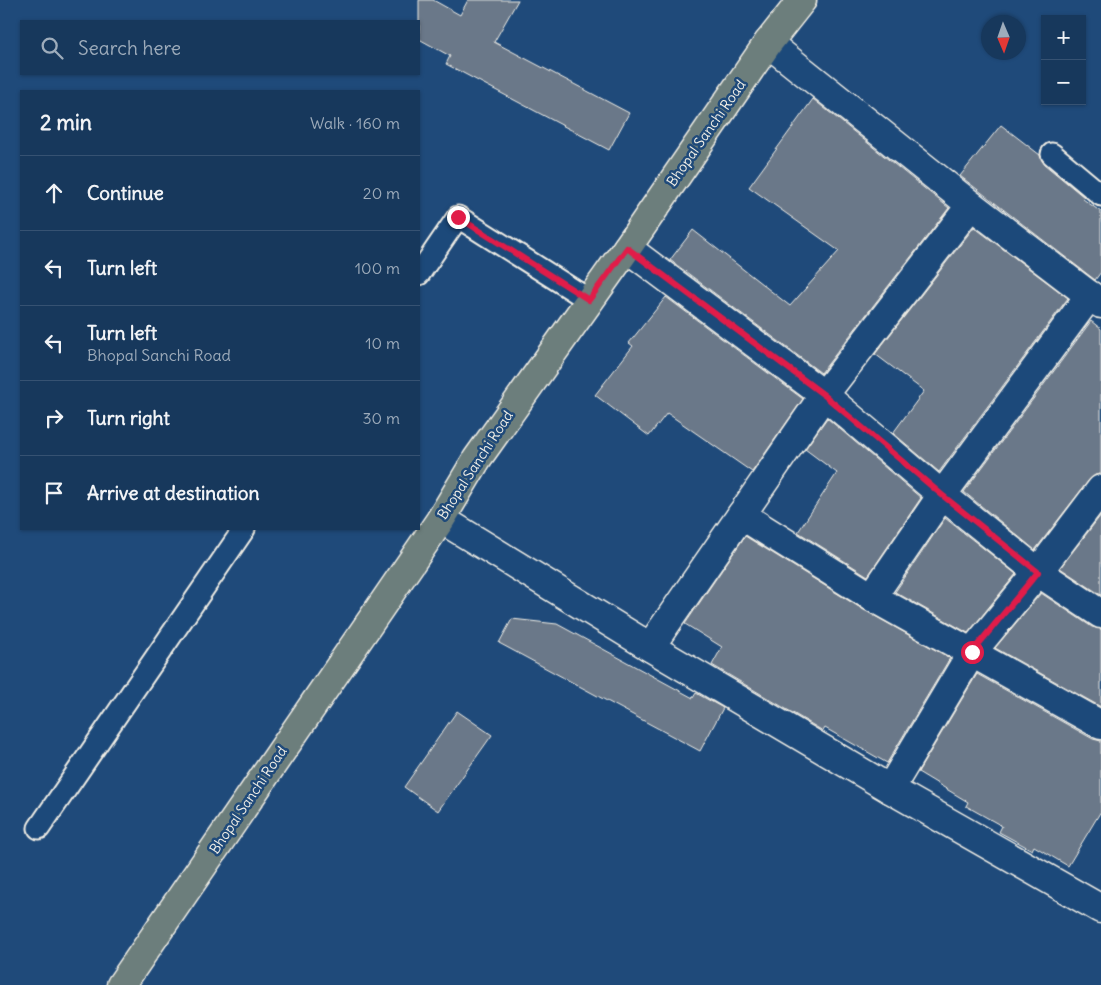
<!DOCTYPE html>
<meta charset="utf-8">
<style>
body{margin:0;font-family:Delius,sans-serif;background:#244365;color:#f1f3f6}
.controls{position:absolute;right:15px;top:15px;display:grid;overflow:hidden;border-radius:0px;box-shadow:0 1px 4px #0004}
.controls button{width:45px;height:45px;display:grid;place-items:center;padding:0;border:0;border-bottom:1px solid #365272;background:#17385c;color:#f1f3f6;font:25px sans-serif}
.compass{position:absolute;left:981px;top:15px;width:45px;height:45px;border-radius:50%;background:#17385c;box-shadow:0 1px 4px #0004;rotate:178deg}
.stop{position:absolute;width:15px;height:15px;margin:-11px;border:4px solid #e11d48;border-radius:50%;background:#fff}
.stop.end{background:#e11d48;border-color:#fff;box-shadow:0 1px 5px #0008}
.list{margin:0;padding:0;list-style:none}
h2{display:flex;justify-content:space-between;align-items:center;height:65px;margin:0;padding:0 20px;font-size:21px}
h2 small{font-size:16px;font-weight:400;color:#9eacbb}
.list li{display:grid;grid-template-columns:32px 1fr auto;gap:15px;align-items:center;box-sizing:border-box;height:75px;padding:0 20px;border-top:1px solid #365272}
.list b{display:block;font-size:19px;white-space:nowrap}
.list p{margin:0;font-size:16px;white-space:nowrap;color:#9eacbb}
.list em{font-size:16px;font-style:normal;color:#9eacbb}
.icon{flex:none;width:28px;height:28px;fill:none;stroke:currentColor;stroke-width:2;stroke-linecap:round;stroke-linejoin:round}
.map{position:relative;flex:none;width:1101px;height:985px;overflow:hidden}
.search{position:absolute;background:#17385c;box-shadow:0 1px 4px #0004;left:20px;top:20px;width:400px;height:55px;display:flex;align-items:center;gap:12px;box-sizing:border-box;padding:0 18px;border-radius:0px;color:#9eacbb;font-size:19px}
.panel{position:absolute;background:#17385c;box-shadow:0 1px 4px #0004;left:20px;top:90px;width:400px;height:440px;border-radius:0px}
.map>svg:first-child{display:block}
.building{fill:#6b7889;stroke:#f4f1e8}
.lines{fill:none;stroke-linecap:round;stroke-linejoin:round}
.lane-casing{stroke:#f4f1e8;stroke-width:25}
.street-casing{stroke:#f4f1e8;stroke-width:31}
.primary-casing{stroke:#f4f1e8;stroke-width:31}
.lane{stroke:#1f4a7a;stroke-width:21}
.street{stroke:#1f4a7a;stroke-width:28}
.primary{stroke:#6c7e7c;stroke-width:28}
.route{stroke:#e11d48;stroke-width:6}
.labels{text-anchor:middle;stroke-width:5;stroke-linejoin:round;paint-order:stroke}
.street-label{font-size:14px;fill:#f4f1e8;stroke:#1f4a7a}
</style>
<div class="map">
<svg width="1101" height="985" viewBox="0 0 1101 985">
<rect width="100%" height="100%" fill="#1f4a7a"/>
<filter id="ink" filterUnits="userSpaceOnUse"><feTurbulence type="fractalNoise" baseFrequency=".02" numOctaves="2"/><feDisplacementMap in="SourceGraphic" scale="10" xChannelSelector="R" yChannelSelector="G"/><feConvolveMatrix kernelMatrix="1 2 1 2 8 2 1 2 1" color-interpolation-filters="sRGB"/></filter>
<g filter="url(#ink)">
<g class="building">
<path d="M 419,0 L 433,0 L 460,15 L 468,0 L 518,0 L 494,42 L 629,113 L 609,150 L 446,64 L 450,56 L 419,39 Z"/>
<path d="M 813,99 L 949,208 L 821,373 L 670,260 L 693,230 L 790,306 L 839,251 L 749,187 Z"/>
<path d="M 1001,125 L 1040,155 L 1044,164 L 1084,197 L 1083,199 L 1101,212 L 1101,272 L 1095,280 L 960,176 Z"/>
<path d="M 974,227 L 1068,298 L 939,472 L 893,433 L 924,391 L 875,354 Z"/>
<path d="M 666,297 L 803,399 L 752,472 L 667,413 L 649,436 L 595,395 L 633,346 L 629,343 Z"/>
<path d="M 1091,321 L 1101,329 L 1101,474 L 1095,475 L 1089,480 L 1035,550 L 964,492 Z"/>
<path d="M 827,418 L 921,498 L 868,576 L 798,532 L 837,473 L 805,449 Z"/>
<path d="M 1101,515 L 1101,595 L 1060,568 Z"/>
<path d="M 945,518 L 1016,574 L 968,633 L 895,592 Z"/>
<path d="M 745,536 L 864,610 L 950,658 L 887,763 L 825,728 L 823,731 L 712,665 L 722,647 L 685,624 Z"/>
<path d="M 1041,593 L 1092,627 L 1101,629 L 1101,707 L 995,648 Z"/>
<path d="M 512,619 L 557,624 L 693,698 L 696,693 L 723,708 L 700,751 L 499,643 Z"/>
<path d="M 977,674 L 1093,739 L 1101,741 L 1101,811 L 1068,866 L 1034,846 L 1032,850 L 999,832 L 1002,826 L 966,806 L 968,802 L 918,772 Z"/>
<path d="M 457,711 L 492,735 L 438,811 L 404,787 Z"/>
</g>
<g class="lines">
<g class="lane-casing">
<g id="lane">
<path d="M 1052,154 L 1101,195"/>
<path d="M 419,274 L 458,217 L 589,300"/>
<path d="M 39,828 L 244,529"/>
</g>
</g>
<g class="street-casing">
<g id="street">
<path d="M 768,43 L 971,205 L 1101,304"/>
<path d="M 627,248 L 824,395 L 942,495 L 1038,572 L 1101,614"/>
<path d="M 741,515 L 872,597 L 1101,725"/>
<path d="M 441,519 L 650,647 L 890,789 L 1101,909"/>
<path d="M 872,597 L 942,495 L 1090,295"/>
<path d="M 650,647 L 824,395 L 971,205"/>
<path d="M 890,789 L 972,652 L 1038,572 L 1101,489"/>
</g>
</g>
<g class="primary-casing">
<path id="primary" d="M 121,985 L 441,519 L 477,459 L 627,248 L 768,43 L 802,0"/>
</g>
<use href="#lane" class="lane"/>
<use href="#street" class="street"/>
<use href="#primary" class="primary"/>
</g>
</g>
<g class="lines" filter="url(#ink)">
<path class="route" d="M 458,217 L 589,300 L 627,248 L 824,395 L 942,495 L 1038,572 L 972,652"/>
</g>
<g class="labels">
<g class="street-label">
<text transform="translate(706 133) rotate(-55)" y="5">Bhopal Sanchi Road</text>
<text transform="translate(475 465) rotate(-57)" y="5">Bhopal Sanchi Road</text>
<text transform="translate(248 800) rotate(-56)" y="5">Bhopal Sanchi Road</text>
</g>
</g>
</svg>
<div class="controls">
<button>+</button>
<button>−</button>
</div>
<svg class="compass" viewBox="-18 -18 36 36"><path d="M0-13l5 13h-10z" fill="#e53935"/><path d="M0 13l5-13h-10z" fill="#9eacbb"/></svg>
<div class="stop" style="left:972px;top:652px"></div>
<div class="stop end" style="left:458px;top:217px"></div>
<div class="search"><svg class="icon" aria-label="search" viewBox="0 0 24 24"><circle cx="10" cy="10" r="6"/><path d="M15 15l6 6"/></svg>Search here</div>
<section class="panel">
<h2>2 min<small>Walk · 160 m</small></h2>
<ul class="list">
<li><svg class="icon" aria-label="ahead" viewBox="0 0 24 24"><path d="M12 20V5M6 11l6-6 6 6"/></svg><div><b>Continue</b></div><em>20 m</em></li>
<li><svg class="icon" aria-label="left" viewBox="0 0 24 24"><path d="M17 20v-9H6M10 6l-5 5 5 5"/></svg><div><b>Turn left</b></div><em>100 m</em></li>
<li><svg class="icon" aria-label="left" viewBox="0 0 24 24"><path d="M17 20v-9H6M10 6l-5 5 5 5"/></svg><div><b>Turn left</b><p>Bhopal Sanchi Road</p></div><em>10 m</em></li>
<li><svg class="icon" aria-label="right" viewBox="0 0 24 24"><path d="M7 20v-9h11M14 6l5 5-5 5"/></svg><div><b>Turn right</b></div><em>30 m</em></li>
<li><svg class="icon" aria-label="arrive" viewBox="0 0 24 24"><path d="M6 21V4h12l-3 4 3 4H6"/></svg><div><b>Arrive at destination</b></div></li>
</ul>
</section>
</div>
